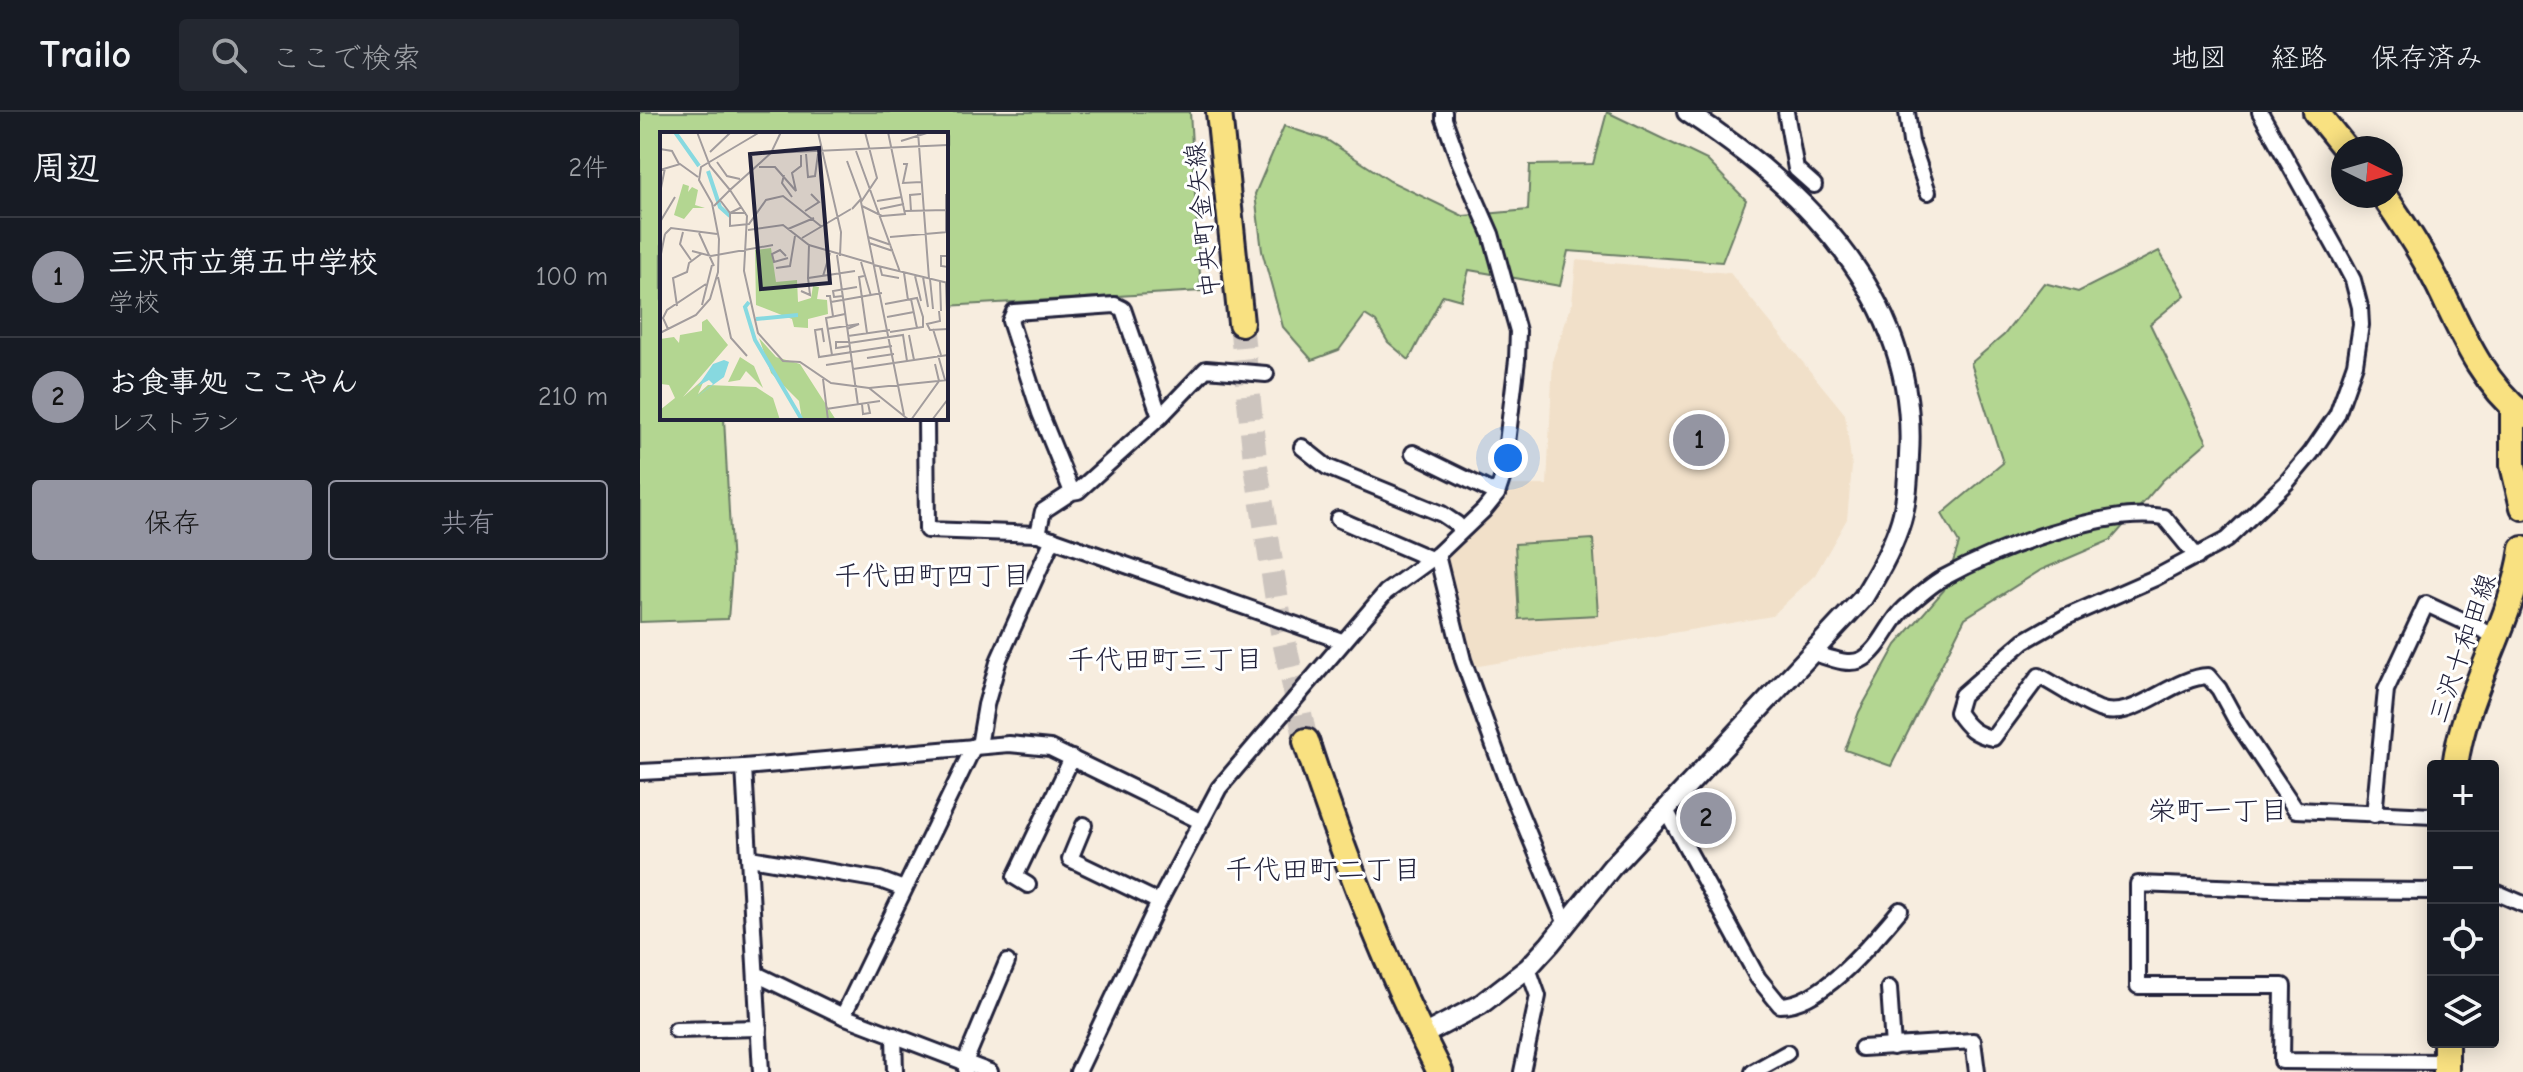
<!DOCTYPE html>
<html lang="ja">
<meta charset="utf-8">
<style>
body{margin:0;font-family:"Comic Neue","Klee One",sans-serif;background:#242831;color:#f1f3f6}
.controls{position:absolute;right:24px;bottom:24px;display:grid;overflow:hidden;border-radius:8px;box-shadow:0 4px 20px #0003}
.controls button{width:72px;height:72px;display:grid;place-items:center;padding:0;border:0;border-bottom:2px solid #363941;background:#171b24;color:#f1f3f6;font:40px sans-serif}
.compass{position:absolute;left:1691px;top:24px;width:72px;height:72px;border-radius:50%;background:#171b24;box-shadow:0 4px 20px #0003;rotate:95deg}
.you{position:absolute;left:868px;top:346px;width:28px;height:28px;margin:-20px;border:6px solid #fff;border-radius:50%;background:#1a73e8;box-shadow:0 0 0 12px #1a73e833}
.badge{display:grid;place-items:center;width:52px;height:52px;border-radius:50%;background:#9495a2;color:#111;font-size:26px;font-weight:700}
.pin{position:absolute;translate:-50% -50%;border:4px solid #fff;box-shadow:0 2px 8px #0006}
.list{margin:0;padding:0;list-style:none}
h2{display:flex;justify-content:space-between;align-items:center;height:104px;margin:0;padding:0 32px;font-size:34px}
h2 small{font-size:26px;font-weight:400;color:#9ea1a6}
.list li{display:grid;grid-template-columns:52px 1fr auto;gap:24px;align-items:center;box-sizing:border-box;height:120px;padding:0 32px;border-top:2px solid #363941}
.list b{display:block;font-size:30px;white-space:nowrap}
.list p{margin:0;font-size:26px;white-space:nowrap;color:#9ea1a6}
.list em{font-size:26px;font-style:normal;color:#9ea1a6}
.actions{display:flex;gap:16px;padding:24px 32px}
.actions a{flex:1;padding:18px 0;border:2px solid #9495a2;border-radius:8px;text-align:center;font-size:28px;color:#9495a2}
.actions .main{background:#9495a2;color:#111}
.icon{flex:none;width:44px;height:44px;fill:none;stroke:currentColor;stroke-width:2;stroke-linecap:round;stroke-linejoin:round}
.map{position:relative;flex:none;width:1883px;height:960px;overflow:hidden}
header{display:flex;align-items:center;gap:48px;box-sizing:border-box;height:112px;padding:0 40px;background:#171b24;border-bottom:2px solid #363941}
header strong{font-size:38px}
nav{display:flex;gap:44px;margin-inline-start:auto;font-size:28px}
.search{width:560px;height:72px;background:#242831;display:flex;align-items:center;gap:20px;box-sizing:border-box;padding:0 28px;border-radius:8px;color:#9ea1a6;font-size:30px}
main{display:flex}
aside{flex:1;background:#171b24}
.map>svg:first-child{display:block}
.built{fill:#f1e0c9}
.green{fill:#b3d691;stroke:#6a7c66;stroke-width:2}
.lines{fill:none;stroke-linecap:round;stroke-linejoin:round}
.primary-tunnel{stroke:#ccc4be;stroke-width:24;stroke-dasharray:24 12;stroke-linecap:butt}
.minor-casing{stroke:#22223b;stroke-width:20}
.tertiary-casing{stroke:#22223b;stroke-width:24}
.primary-casing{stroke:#22223b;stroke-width:30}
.minor{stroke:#fff;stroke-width:14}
.tertiary{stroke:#fff;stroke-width:18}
.primary{stroke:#f9e181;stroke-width:24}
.labels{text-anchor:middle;stroke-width:6;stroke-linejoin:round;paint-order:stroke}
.street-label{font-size:26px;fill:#22223b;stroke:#fff}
.neighbourhood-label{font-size:28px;fill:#22223b;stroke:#fff}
.inset-river{fill:none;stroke:#87d9e0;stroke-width:4}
.inset-road{fill:none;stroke:#a29c9d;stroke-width:2}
.view{fill:#22223b;fill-opacity:0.15;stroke:#22223b;stroke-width:4}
.inset-edge{fill:none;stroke:#22223b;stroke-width:4}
</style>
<header>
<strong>Trailo</strong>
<div class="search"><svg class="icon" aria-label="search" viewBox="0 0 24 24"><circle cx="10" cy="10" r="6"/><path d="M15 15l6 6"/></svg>ここで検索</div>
<nav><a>地図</a><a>経路</a><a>保存済み</a></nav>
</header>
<main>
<aside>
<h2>周辺<small>2件</small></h2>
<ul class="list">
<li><span class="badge">1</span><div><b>三沢市立第五中学校</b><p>学校</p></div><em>100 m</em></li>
<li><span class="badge">2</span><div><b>お食事処 ここやん</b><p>レストラン</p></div><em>210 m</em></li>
</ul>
<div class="actions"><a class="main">保存</a><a>共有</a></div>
</aside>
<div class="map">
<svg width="1883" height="960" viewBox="0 0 1883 960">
<rect width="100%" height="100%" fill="#f7eddf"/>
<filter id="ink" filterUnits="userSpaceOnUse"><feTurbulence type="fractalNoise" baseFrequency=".0125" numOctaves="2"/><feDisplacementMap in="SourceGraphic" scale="16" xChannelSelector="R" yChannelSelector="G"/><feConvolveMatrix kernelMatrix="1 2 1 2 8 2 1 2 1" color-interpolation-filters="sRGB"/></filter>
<g filter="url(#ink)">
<path class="built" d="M 936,148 L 1090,161 L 1205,302 L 1212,355 L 1207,407 L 1175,463 L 1132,504 L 833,555 L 806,446 L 813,432 L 866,373 L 907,373 L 913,246 L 932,192 Z"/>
<g class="green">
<path d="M 0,0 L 550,0 L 561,179 L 306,194 L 306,22 L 22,22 L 22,306 L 84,306 L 92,457 L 88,507 L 0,510 Z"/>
<path d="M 967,0 L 1067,48 L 1106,88 L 1082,150 L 928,139 L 920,174 L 829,158 L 821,188 L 803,183 L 769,248 L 748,230 L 736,210 L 725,203 L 699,238 L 672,248 L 643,215 L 622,139 L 615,82 L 644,14 L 687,28 L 750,69 L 823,104 L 888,98 L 890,53 L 953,52 Z"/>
<path d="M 1519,139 L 1545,183 L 1510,212 L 1567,330 L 1523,368 L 1471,428 L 1401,458 L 1325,506 L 1251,654 L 1205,638 L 1219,600 L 1256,533 L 1304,478 L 1319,431 L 1302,402 L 1363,351 L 1331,251 L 1364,223 L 1404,171 L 1438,180 Z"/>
<path d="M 953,427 L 958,503 L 879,507 L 875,432 Z"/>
</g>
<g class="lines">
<path class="primary-tunnel" d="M 601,211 L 615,348 L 642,520 L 666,629"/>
<g class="minor-casing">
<g id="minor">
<path d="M 1146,0 L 1156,57 L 1174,73"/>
<path d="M 1267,0 L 1271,30 L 1288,80"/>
<path d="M 1620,0 L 1703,149 L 1713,168 L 1720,195 L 1721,213 L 1715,252 L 1697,303 L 1671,341 L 1646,371 L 1586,428 L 1515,466 L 1426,505 L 1384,529 L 1322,583 L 1317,600 C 1327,615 1335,623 1353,626 L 1399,564 C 1419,574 1438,589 1459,597 C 1492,611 1532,565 1568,564 L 1579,577 L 1597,610 L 1656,698 L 1793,704"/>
<path d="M 520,305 L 566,257 L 626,262"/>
<path d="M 286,306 L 287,418 L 398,422 L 702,529"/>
<path d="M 662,335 L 687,355 L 802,402 L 817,412 L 820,420"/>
<path d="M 773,341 L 857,382"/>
<path d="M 698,407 L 791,447"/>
<path d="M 398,422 L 403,399 L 432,380 L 400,301 L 370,209 L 374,200 L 475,193 L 483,197 L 520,305 L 438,379 L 432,380"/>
<path d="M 797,443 L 823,548 L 867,670 L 926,812"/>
<path d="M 1174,541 C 1188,545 1207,554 1221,548 C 1240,539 1249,510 1264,497 C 1276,486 1289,474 1303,466 C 1356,437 1464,395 1524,405 L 1557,445"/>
<path d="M 339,634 L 346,593 L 359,547 L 413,427"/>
<path d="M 0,660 L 104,655"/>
<path d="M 1026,698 L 1118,866 L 1140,893 C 1182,893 1232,831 1260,798"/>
<path d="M 1734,703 L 1746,578 L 1786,492 L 1855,524"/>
<path d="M 444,713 L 430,747 L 519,790"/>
<path d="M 110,746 L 240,768 L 264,777"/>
<path d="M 388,773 L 375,765 L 432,646"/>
<path d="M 1793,779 L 1658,778 L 1498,772 L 1498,874 L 1643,874 L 1642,949 L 1806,950"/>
<path d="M 1853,779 L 1883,792"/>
<path d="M 116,862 L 203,904 L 350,960"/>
<path d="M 1249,876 L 1253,935"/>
<path d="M 203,904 L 334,634"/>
<path d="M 36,918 L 119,916"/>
<path d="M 254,923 L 255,960"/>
<path d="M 1222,936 L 1333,929 L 1337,960"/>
<path d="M 326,957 L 325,950 L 367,850"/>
<path d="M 121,960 L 104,655 L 369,632 L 410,636 L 560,709"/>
<path d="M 438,960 L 519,790 L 579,676 L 746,480 L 797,443 L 844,398 L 857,382 L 863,364 L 877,248 L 878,219 L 851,122 L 819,49 L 804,7 L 804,0"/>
<path d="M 882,960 L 898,884 L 888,856"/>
<path d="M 1113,960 L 1147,941"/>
</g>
</g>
<g class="tertiary-casing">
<path id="tertiary" d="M 781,924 L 840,893 L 888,856 L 910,832 L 972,755 L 1223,486 C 1237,463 1250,441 1259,415 C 1267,393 1268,367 1269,344 C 1279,190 1167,78 1047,0"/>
</g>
<g class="primary-casing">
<g id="primary">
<path d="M 579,0 L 601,211"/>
<path d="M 1676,0 L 1705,36"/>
<path d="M 1744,84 C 1764,113 1783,142 1799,174 C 1822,221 1841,269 1883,303"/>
<path d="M 1873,295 L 1873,353 L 1883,395"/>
<path d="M 666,629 C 703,743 745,853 800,960"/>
<path d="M 1815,654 C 1825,578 1872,512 1883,437"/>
<path d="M 1806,960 L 1806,930"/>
</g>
</g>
<use href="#minor" class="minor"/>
<use href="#tertiary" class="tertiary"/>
<use href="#primary" class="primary"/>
</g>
</g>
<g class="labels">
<g class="street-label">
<text transform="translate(562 108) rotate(-96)" y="9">中央町金矢線</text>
<text transform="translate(1822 536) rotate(-71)" y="9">三沢十和田線</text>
</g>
<g class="neighbourhood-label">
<text x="292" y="473">千代田町四丁目</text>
<text x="525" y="557">千代田町三丁目</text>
<text x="1578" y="708">栄町一丁目</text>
<text x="683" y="767">千代田町二丁目</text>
</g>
</g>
<g transform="translate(20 20)">
<rect width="288" height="288" fill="#f7eddf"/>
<path d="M 23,52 L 29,54 L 28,60 L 32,55 L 38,58 L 35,73 L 45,76 L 33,76 L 24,87 L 14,83 ZM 111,116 L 116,150 L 137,148 L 138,170 L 151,166 L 153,154 L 159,155 L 157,167 L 167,168 L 168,182 L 148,187 L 148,196 L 134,195 L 132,187 L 96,173 L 95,118 ZM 47,187 L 68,213 L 23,265 L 45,246 L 38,262 L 48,253 L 96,255 L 113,266 L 120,288 L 0,288 L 0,278 L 15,266 L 9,253 L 1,252 L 0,207 L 14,205 L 19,211 L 20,203 L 42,199 L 42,190 ZM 99,206 L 116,225 L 140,232 L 176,288 L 142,288 L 139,269 L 111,241 ZM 80,225 L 94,234 L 103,256 L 86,239 L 80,248 L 68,250 Z" fill="#b3d691"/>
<path d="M 64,228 L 69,230 L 64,245 L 35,266 L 53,252 L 49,248 L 38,254 L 53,232 Z" fill="#87d9e0"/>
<path class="inset-river" d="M 15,0 L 39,34M 48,39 L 60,75 L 70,84M 89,170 L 85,175 L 95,208 L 142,288M 96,187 L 138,183"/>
<path class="inset-road" d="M 37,0 L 50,34 L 70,58 L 54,74M 121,0 L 111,21 L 70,58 L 87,84 L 84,139 L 98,201 L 123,229 L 140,230 L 171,251 L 209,256 L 249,288M 158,0 L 181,100 L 180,124M 205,0 L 217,46 L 201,70 L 244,283M 258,0 L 269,147M 241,9 L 270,0M 0,17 L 12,19 L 19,32M 196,19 L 240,140M 50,20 L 71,0M 111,21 L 288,13M 146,22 L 148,45 L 155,44 L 158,22M 187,29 L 201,67 L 192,77M 57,30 L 67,44 L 80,47M 243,32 L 247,32 L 243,51 L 261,50M 99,35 L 115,35 L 136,59 L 132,41 L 141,34 L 141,23M 0,38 L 20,32 L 38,45M 124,43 L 122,51 L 132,65M 0,61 L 5,36M 286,62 L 286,100M 60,68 L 70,81 L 82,75M 217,69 L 242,65M 202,74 L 222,84 L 245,82 L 228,0M 220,77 L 244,72M 145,79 L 159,70 L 151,62M 245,79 L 286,78M 251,79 L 250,63 L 261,62M 86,81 L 70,81 L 70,94 L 89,92 L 106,68 L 123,64 L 162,95M 0,90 L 15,65M 128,97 L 154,86M 88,98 L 123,93 L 149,113 L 214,132M 23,100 L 20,112 L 31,128M 39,101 L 54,134M 5,102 L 11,96 L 57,102M 208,105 L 231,113M 230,105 L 288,100M 142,106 L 191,77M 209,111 L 233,119M 149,113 L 148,146 L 195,139M 32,119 L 51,124 L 113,113M 177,123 L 198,273M 126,124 L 120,118 L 112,122 L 114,130 L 128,126M 288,124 L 281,124 L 281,134 L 288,135M 0,127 L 5,102M 201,130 L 211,164M 214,133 L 288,151M 220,135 L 222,143 L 239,146M 116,136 L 130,134 L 135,104M 244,141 L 248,168M 163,144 L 170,121M 204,144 L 199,145 L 207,201M 255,144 L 261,169M 58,145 L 71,206 L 87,224M 263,145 L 268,175M 270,147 L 273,177M 280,150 L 281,179M 286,151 L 287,180M 141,159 L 150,163 L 148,146M 166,164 L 170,164 L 173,184M 183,164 L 174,165 L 173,159 L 197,155M 251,167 L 257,196M 171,170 L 222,161M 225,172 L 257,166 L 263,185 L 263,195 L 230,200M 42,173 L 52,133M 17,174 L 13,146 L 27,140 L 29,131 L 41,122M 279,179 L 280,189 L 267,192 L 270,198 L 288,197M 227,185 L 254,180M 8,197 L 3,186 L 7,178 L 46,152M 167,197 L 199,192 L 187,197M 273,197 L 281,223M 0,201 L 36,183 L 50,167 L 58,140 L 59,107 L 52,71 L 39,48 L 41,35 L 100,0M 249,203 L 254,228M 188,204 L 230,198M 164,210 L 162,197 L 155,198 L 159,225 L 232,214M 189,210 L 176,210 L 176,216 L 190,214M 189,211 L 243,203 L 247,229M 172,223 L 166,186 L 185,182M 278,223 L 285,248M 207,226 L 234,222M 166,233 L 192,229M 193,237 L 288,223M 163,247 L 168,288M 209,256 L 288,248M 202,272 L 203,282 L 210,281 L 208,271M 166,277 L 220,269M 251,288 L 279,249 L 275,232M 272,288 L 288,267"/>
<path class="view" d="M 159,16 L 170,151 L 101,157 L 90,22 Z"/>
<rect width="288" height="288" class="inset-edge"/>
</g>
</svg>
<div class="controls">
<button>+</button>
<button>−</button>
<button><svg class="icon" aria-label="locate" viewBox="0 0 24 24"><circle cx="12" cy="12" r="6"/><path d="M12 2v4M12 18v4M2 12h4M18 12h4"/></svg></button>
<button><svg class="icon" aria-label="layers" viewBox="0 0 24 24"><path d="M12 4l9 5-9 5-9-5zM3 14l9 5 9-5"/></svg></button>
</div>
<svg class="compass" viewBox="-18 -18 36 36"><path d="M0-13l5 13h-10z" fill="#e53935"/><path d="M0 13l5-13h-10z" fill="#9ea1a6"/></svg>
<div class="you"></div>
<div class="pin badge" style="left:1059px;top:328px">1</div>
<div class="pin badge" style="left:1066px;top:706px">2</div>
</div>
</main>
